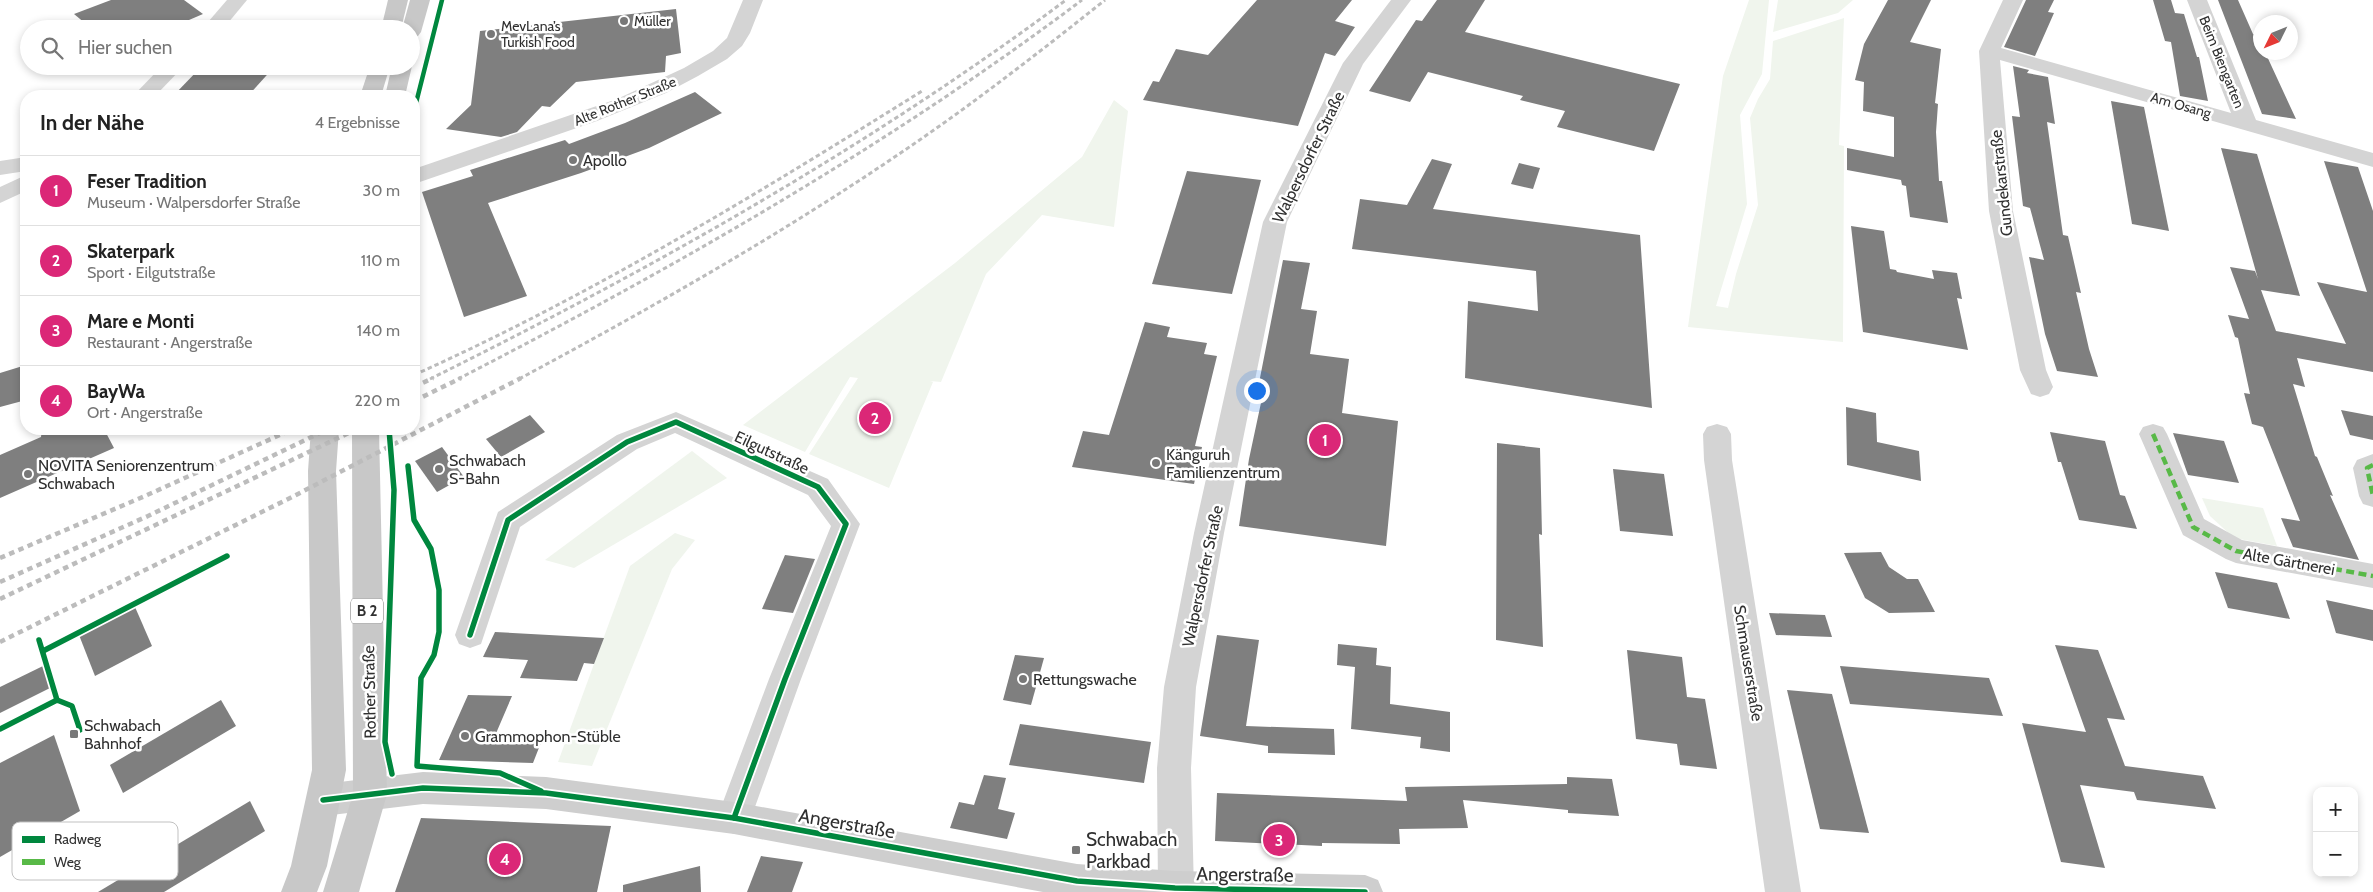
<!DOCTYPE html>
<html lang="de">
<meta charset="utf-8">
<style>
body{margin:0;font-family:Cabin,sans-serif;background:#f2f2f2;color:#222}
.controls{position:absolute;right:15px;bottom:15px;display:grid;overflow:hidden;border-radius:10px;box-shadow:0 2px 8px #0003}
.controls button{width:45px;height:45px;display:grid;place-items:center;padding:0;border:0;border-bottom:1px solid #e0e0e0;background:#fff;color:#222;font:25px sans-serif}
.compass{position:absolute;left:2253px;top:15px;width:45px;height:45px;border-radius:50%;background:#fff;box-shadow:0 2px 8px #0003;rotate:227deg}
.you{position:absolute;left:1256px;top:390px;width:18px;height:18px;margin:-12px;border:4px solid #fff;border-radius:50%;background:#1a73e8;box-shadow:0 0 0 8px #1a73e833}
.badge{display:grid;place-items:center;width:32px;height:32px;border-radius:50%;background:#db2777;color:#fff;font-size:16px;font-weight:700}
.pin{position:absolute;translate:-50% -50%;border:2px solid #fff;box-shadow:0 1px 5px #0006}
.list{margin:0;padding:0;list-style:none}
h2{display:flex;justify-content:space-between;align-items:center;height:65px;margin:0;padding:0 20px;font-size:21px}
h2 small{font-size:16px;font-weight:400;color:#767676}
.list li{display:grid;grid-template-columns:32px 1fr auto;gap:15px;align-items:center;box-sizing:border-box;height:70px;padding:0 20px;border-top:1px solid #e0e0e0}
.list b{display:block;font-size:19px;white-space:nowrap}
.list p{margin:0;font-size:16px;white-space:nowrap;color:#767676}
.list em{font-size:16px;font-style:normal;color:#767676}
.icon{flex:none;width:28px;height:28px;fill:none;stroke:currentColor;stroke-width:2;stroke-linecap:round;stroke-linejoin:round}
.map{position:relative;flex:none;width:2373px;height:892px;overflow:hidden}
.search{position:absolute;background:#fff;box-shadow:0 2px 8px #0003;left:20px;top:20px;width:400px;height:55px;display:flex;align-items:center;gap:12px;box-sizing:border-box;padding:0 18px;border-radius:28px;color:#767676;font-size:19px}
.panel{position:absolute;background:#fff;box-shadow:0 2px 8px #0003;left:20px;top:90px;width:400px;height:345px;border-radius:20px}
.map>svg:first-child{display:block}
.green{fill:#f0f5ed}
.building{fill:#7f7f7f}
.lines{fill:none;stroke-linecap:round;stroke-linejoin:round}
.street{fill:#d4d4d4;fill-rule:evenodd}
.secondary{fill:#cecece;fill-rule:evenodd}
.primary{fill:#c8c8c8;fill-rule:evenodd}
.rail-far1{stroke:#bcbcbc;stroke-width:3;stroke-dasharray:4.5 3;stroke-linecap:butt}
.rail{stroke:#bcbcbc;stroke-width:4.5;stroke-dasharray:5.5 4.5;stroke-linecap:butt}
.quiet{stroke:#58b947;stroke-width:4.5;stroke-dasharray:8 4.5;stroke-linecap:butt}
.cycleway-far1-casing{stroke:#fff;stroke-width:7}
.cycleway-casing{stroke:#fff;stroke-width:9}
.cycleway-far1{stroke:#00873e;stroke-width:4.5}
.cycleway{stroke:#00873e;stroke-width:5.5}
.poi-dot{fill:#787878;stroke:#fff;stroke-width:2}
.labels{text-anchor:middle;stroke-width:5;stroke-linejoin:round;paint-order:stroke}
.far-poi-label{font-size:14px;fill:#303030;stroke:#fff;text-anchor:start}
.far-street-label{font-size:14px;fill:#303030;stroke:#fff}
.shield{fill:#fff;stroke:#6e6e6e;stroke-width:1}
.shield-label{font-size:15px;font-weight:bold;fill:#303030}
.street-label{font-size:16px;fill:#303030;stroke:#fff}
.poi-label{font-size:16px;fill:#303030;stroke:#fff;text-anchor:start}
.near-street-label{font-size:19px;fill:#303030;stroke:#fff}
.near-poi-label{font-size:19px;fill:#303030;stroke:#fff;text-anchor:start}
.key{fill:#fff;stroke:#c1c1c1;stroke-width:1}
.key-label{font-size:14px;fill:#303030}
</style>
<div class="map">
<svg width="2373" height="892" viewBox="0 0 2373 892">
<rect width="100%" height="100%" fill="#fff"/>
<g class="green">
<path d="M 1749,0 L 1769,0 L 1762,74 L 1740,115 L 1747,204 L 1716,306 L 1728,308 L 1736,274 L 1758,205 L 1750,118 L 1758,99 L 1770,79 L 1773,41 L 1844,18 L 1839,145 L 1844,146 L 1843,342 L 1688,327 L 1723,76 Z"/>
<path d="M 1778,0 L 1853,0 L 1838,13 L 1773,32 Z"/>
<path d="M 1114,100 L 1128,111 L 1114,227 L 1042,215 L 986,274 L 941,382 L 930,381 L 933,382 L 889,488 L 809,454 L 858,378 L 850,377 L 805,452 L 743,425 L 955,263 L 1082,157 Z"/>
<path d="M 692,451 L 727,478 L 574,568 L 545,560 Z"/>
<path d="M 2202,498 L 2263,508 L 2277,546 L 2234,538 L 2210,516 Z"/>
<path d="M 675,533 L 695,540 L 672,569 L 592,766 L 558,762 L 630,566 Z"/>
</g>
<g class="building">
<path d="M 111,0 L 184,0 L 203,14 L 168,29 L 92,29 L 74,14 Z"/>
<path d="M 1257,0 L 1352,0 L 1335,21 L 1355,27 L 1335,56 L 1325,53 L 1298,126 L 1143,100 L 1153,81 L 1159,82 L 1176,49 L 1208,55 Z"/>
<path d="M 1437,0 L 1485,0 L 1465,32 L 1680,84 L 1654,151 L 1557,127 L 1565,111 L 1520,100 L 1523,96 L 1428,72 L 1410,102 L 1369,91 L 1416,20 L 1422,21 Z"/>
<path d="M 1888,0 L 1931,0 L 1910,42 L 1941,49 L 1935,103 L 1938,104 L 1936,132 L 1939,181 L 1942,181 L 1948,223 L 1910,217 L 1906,186 L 1902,185 L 1901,180 L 1847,170 L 1847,148 L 1894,157 L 1894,117 L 1863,111 L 1864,82 L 1855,80 L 1864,44 Z"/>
<path d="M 2026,0 L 2054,0 L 2048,12 L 2054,13 L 2035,56 L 2004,47 Z"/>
<path d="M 2153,0 L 2171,0 L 2175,13 L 2184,14 L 2197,57 L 2199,57 L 2208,101 L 2180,96 L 2171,42 L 2165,41 Z"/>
<path d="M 2218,0 L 2238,0 L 2253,34 L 2257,34 L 2260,43 L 2260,52 L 2265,52 L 2296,119 L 2262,114 Z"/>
<path d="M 676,9 L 681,53 L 666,56 L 665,72 L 576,82 L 550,107 L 542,106 L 517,132 L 501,137 L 446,129 L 471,105 L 480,31 Z"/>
<path d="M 226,66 L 275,66 L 248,96 L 173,96 L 201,67 Z"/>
<path d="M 2013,66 L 2029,70 L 2027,73 L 2048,77 L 2055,124 L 2047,122 L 2063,235 L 2068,236 L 2081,293 L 2076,292 L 2089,349 L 2098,377 L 2057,371 L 2045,334 L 2029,257 L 2044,260 L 2030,208 L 2023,206 L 2012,116 L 2020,117 Z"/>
<path d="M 695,92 L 722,113 L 649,148 L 581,173 L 488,203 L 527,296 L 464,317 L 422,192 L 473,176 L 470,170 L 565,140 L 569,144 L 625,123 Z"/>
<path d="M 2111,101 L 2144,107 L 2169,231 L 2132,224 Z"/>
<path d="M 2221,148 L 2257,154 L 2300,296 L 2261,290 L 2276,331 L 2346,344 L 2317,282 L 2367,292 L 2324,161 L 2358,167 L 2373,211 L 2373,372 L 2297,358 L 2305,387 L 2293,384 L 2315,456 L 2317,457 L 2333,496 L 2330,495 L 2359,560 L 2293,547 L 2281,518 L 2300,521 L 2263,427 L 2252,424 L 2244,393 L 2250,394 L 2238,338 L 2235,337 L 2228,315 L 2249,319 L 2230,267 L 2255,271 L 2258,279 Z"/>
<path d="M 1432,159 L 1452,164 L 1433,209 L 1640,235 L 1652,408 L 1465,378 L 1468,301 L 1538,311 L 1536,271 L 1352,249 L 1360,199 L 1407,205 Z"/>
<path d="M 1519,163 L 1540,168 L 1533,189 L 1511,184 Z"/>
<path d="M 1187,171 L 1261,180 L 1232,294 L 1152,284 Z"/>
<path d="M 1851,226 L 1884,231 L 1890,269 L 1896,270 L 1897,272 L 1934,279 L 1932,270 L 1957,273 L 1962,299 L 1957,298 L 1968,350 L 1863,332 Z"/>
<path d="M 1283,260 L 1310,263 L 1301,309 L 1317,311 L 1310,354 L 1349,359 L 1342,413 L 1398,421 L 1386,546 L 1239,526 L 1249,459 L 1265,384 L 1259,383 Z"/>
<path d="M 1145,322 L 1170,327 L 1167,337 L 1207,343 L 1204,354 L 1217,356 L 1195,446 L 1202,447 L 1194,484 L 1072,467 L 1083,431 L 1109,435 Z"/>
<path d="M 26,365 L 26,400 L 0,407 L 0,373 Z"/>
<path d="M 1846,407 L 1876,413 L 1877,442 L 1919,451 L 1921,481 L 1847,465 Z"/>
<path d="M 2341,410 L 2373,416 L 2373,440 L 2350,435 Z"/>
<path d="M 530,415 L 545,432 L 501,457 L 486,439 Z"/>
<path d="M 42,429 L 104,429 L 114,448 L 0,498 L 0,455 L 41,437 Z"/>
<path d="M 2050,432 L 2105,441 L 2120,495 L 2125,496 L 2137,529 L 2079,520 L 2061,462 L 2058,462 Z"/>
<path d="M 2173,433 L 2224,441 L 2239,483 L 2188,475 Z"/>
<path d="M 1497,443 L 1540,448 L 1542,535 L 1539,534 L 1543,647 L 1496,640 Z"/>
<path d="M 442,447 L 464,477 L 437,492 L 415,461 Z"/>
<path d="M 1613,469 L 1664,474 L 1673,536 L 1620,531 Z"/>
<path d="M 1881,552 L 1889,567 L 1907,579 L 1918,579 L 1935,612 L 1889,613 L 1865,598 L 1844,553 Z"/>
<path d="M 785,555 L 815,559 L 793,613 L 762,609 Z"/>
<path d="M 2215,572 L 2277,583 L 2290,619 L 2228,608 Z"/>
<path d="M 2326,600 L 2373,610 L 2373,641 L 2336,633 Z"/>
<path d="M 135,607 L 152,646 L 95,676 L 79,635 Z"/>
<path d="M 1769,613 L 1825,615 L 1832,637 L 1776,635 Z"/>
<path d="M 495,632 L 604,638 L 594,664 L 584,663 L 577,681 L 520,678 L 528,660 L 483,657 Z"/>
<path d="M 1217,635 L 1259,640 L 1246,726 L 1334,729 L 1335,755 L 1268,753 L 1268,746 L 1200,736 Z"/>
<path d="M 1338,644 L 1377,648 L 1376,665 L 1391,667 L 1390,704 L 1450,712 L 1450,752 L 1420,748 L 1421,737 L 1351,729 L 1355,667 L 1337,665 Z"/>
<path d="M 2055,645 L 2098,650 L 2125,720 L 2107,718 L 2125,766 L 2203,776 L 2216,809 L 2137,800 L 2134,792 L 2080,785 L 2105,868 L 2061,862 L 2022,723 L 2086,732 Z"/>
<path d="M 1627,650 L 1682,657 L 1687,697 L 1705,699 L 1717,769 L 1680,765 L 1677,744 L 1636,739 Z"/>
<path d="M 1015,655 L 1044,658 L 1031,705 L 1003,700 Z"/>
<path d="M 43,666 L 50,688 L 0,713 L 0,687 Z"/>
<path d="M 1840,666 L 1989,678 L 2003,716 L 1850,704 Z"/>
<path d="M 1787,690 L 1832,694 L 1869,833 L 1820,829 Z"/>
<path d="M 468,695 L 512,696 L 494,738 L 542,740 L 533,763 L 439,760 Z"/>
<path d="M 221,700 L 236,726 L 123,793 L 110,765 Z"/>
<path d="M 1020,724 L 1151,742 L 1144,783 L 1009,765 Z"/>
<path d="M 54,735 L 80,811 L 0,857 L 0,763 Z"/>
<path d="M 984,775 L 1006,778 L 998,809 L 1015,813 L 1007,839 L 950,828 L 959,802 L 974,805 Z"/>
<path d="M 1567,777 L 1612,779 L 1619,816 L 1568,813 L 1568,810 L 1463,800 L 1468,828 L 1399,829 L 1400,844 L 1322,843 L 1322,846 L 1215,841 L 1217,793 L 1407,801 L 1405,787 L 1567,784 Z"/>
<path d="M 250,801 L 265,831 L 164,892 L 98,892 Z"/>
<path d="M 421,818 L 611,826 L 597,892 L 395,892 Z"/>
<path d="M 761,856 L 803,862 L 792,892 L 747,892 Z"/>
<path d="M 700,866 L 701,892 L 623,892 L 623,885 Z"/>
</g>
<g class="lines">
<g class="street">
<path d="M 227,0 L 247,0 L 223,29 L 202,29 Z"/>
<path d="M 743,0 L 763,0 L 750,33 L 742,46 L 727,59 L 698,76 L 666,93 L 597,121 L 414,184 L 414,169 L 617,99 L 684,68 L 713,51 L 727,38 Z"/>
<path d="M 1391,0 L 1411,0 L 1363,64 L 1287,222 L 1224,533 L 1196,687 L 1191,768 L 1194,892 L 1158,892 L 1157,768 L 1164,687 L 1194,533 L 1263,222 L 1343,63 Z"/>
<path d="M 2003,0 L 2023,0 L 2001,48 L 2231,113 L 2187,0 L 2207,0 L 2256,120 L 2373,153 L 2373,167 L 2000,60 L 2013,211 L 2046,370 L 2053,387 L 2049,394 L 2040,397 L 2031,394 L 2020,370 L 1989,211 L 1979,51 Z"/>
<path d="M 162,66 L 184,66 L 155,96 L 133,96 Z"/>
<path d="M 26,157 L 26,171 L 0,175 L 0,161 Z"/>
<path d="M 26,175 L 26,191 L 0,203 L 0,187 Z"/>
<path d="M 676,412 L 828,479 L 860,524 L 801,679 L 751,818 L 746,829 L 734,834 L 722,829 L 717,818 L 769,679 L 831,526 L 808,495 L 675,433 L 637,449 L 520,527 L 481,644 L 470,648 L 459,644 L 455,635 L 498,512 L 617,435 Z"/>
<path d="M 1717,424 L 1727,427 L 1731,434 L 1732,460 L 1801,892 L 1765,892 L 1704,460 L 1703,434 L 1707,427 Z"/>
<path d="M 2153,424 L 2163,427 L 2167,434 L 2204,519 L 2242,540 L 2373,564 L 2373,588 L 2236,563 L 2226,559 L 2183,535 L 2139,434 L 2143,427 Z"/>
<path d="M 2373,454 L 2373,507 L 2363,504 L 2359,496 L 2353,468 L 2357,460 Z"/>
</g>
<path class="secondary" d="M 423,772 L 546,777 L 734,802 L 1077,864 L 1175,871 L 1365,875 L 1378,880 L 1383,892 L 1043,892 L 734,834 L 546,809 L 423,804 L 323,816 L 311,811 L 306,800 L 311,789 L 323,784 Z"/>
<g class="primary">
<path d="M 388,0 L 408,0 L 401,29 L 381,29 Z"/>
<path d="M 410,0 L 430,0 L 421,32 L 418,36 L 411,38 L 411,29 L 402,29 Z"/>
<path d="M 411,65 L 412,66 L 405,96 L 385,96 L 392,66 L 411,66 Z"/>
<path d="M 370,66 L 390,66 L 381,96 L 360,96 Z"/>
<path d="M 311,429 L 339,429 L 336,471 L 346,770 L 327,866 L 317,892 L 281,892 L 291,866 L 312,770 L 308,471 Z"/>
<path d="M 352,429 L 379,429 L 387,794 L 359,892 L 323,892 L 353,794 Z"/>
</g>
<g class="rail-far1">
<path d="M 414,375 C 590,296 759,193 922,91"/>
<path d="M 430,379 C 650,270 869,147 1066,0"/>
<path d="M 458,379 C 674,268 888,146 1082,0"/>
<path d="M 519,379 C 668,299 817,214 955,115 C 1006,78 1056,39 1105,0"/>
</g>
<g class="rail">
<path d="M 414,387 L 433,378"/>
<path d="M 414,401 L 461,378"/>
<path d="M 0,558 L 145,496 L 293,429"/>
<path d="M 0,582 L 148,516 L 328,429"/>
<path d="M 0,599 L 357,429"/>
<path d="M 0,642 L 292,497 L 521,378"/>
</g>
<g class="quiet">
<path d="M 2153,434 L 2193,527 L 2236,551 L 2373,576"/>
<path d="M 2373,465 L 2367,468 L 2373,496"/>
</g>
<g class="cycleway-far1-casing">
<path id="cycleway-far1" d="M 414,111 L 442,0"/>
</g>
<g class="cycleway-casing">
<g id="cycleway">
<path d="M 389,429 L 394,490 L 385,742 L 392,774"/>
<path d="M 408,466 L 414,520 L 431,549 L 439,590 L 439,632 L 434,655 L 421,678 L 417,766 L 500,773 L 541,791"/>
<path d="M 470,635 L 508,520 L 627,442 L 676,422 L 818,487 L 846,524 L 785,679 L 734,818"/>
<path d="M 39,640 L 57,700"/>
<path d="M 43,651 L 227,556"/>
<path d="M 0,729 L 57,700 L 72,706 L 80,730"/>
<path d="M 323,800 L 423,788 L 546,793 L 734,818 L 1077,881 L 1175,888 L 1365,892"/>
</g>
</g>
<use href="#cycleway-far1" class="cycleway-far1"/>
<use href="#cycleway" class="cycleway"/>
</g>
<g class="poi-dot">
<circle cx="624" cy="21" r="5"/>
<circle cx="491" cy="34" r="5"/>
<circle cx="573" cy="160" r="5"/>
<circle cx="1156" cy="463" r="5"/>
<circle cx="439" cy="469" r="5"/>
<circle cx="28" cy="474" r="5"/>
<circle cx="1023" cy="679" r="5"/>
<rect x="69" y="729" width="10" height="10" rx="2.5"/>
<circle cx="465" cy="736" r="5"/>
<rect x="1071" y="845" width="10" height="10" rx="2.5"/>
</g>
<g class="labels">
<g class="far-poi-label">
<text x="634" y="26">Müller</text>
<text x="501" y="31">MevLana’s<tspan x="501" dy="16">Turkish Food</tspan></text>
</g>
<g class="far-street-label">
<text transform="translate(2222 62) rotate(68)" y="5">Beim Biengarten</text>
<text transform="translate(625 101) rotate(-22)" y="5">Alte Rother Straße</text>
<text transform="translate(2181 105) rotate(16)" y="5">Am Osang</text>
</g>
<rect class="shield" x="351" y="598.5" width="32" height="25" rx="4"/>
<g class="shield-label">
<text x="367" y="616">B 2</text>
</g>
<g class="street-label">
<text transform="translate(1308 157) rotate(-64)" y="6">Walpersdorfer Straße</text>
<text transform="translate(2001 183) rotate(-96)" y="6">Gundekarstraße</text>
<text transform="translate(772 452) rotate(25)" y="6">Eilgutstraße</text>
<text transform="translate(2289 561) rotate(10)" y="6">Alte Gärtnerei</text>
<text transform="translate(1202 576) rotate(-78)" y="6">Walpersdorfer Straße</text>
<text transform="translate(1749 663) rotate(81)" y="6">Schmauserstraße</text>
<text transform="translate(369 692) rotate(-91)" y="6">Rother Straße</text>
</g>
<g class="poi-label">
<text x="583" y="166">Apollo</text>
<text x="1166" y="460">Känguruh<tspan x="1166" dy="18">Familienzentrum</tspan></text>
<text x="449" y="466">Schwabach<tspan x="449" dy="18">S-Bahn</tspan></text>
<text x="38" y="471">NOVITA Seniorenzentrum<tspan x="38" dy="18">Schwabach</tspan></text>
<text x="1033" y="685">Rettungswache</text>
<text x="84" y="731">Schwabach<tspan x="84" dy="18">Bahnhof</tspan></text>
<text x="475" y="742">Grammophon-Stüble</text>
</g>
<g class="near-street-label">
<text transform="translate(847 823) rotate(10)" y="7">Angerstraße</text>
<text transform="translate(1245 874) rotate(1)" y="7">Angerstraße</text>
</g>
<g class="near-poi-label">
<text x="1086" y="846">Schwabach<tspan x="1086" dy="22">Parkbad</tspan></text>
</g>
</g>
<rect x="12" y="822" width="166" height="58" rx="8" class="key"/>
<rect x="22" y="836" width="23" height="7" fill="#00873e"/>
<rect x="22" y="859" width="23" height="6" fill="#58b947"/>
<g class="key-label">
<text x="54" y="844">Radweg</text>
<text x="54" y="867">Weg</text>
</g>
</svg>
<div class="controls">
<button>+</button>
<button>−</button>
</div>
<svg class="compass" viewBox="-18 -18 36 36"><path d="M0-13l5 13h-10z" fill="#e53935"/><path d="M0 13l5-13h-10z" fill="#767676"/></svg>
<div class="you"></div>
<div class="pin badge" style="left:1325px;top:440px">1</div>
<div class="pin badge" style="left:875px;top:418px">2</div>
<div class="pin badge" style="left:1279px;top:840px">3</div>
<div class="pin badge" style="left:505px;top:859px">4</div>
<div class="search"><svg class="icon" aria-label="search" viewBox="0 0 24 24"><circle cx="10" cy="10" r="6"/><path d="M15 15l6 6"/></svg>Hier suchen</div>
<section class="panel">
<h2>In der Nähe<small>4 Ergebnisse</small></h2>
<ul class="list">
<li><span class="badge">1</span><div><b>Feser Tradition</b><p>Museum · Walpersdorfer Straße</p></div><em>30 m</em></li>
<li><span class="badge">2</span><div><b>Skaterpark</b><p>Sport · Eilgutstraße</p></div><em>110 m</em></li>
<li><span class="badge">3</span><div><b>Mare e Monti</b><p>Restaurant · Angerstraße</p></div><em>140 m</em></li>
<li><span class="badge">4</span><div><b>BayWa</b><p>Ort · Angerstraße</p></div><em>220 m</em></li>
</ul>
</section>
</div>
